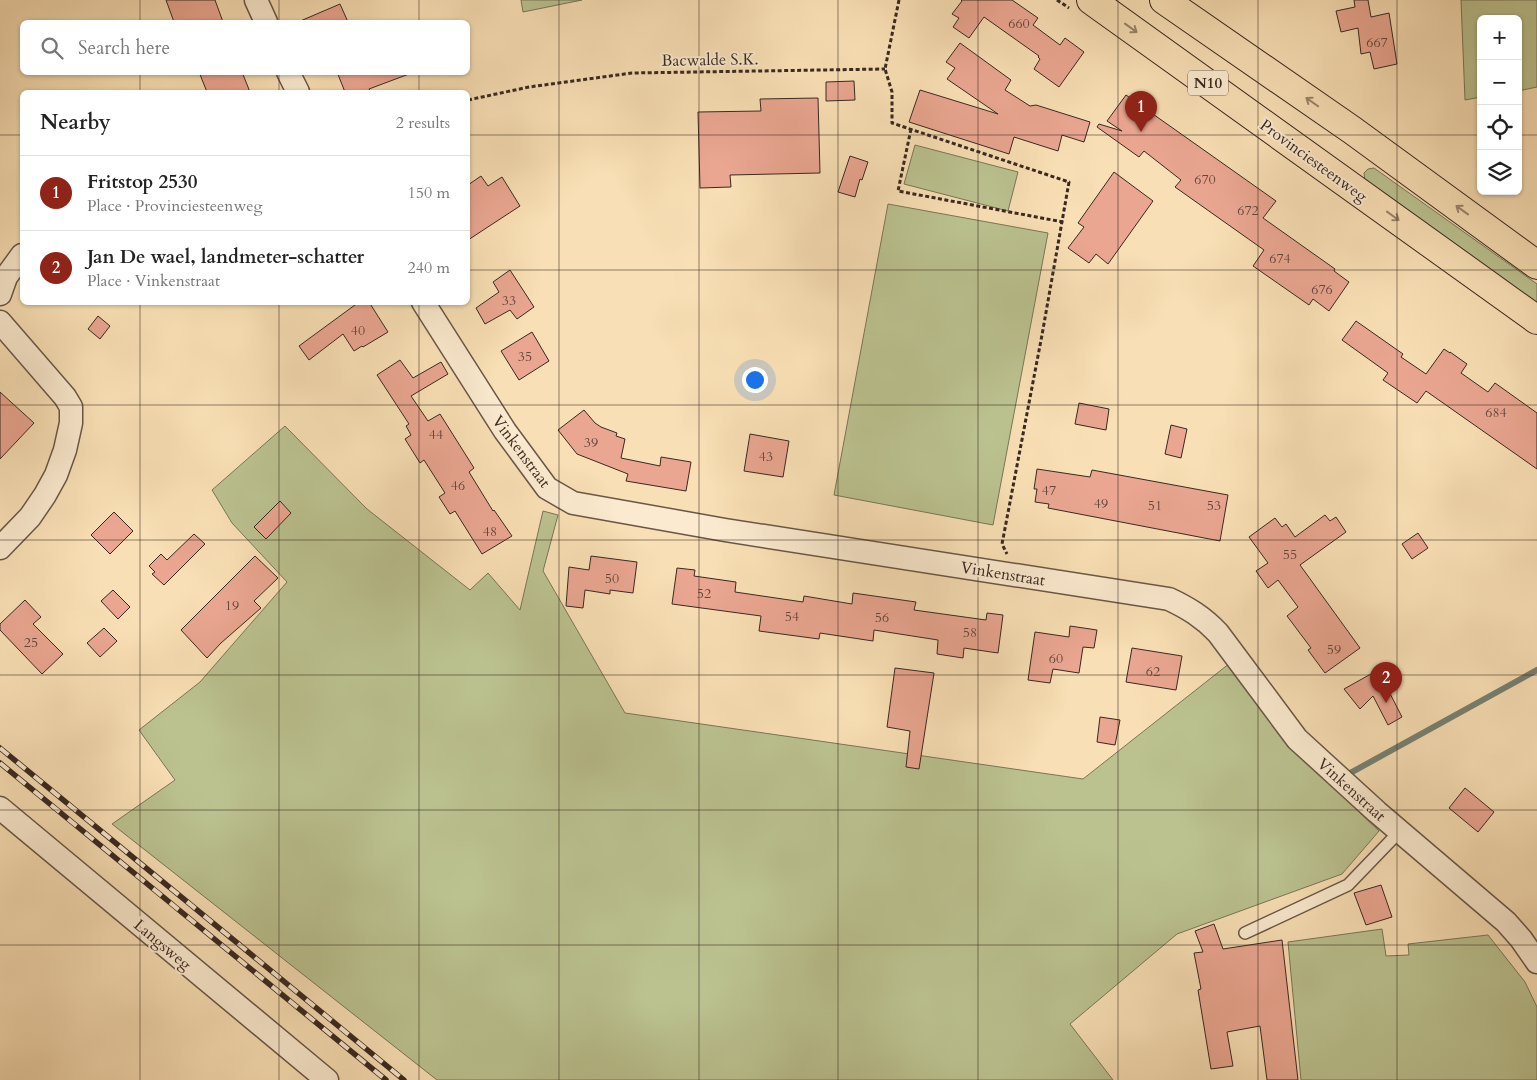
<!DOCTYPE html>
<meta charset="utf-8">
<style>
body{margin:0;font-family:Cardo,serif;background:#f2f2f2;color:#222}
.controls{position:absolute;right:15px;top:15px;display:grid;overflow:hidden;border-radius:8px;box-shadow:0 1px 4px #0004}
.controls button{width:45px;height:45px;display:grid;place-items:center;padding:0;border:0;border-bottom:1px solid #e0e0e0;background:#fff;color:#222;font:25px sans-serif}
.you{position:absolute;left:754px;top:379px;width:18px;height:18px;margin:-12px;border:4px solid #fff;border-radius:50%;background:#1a73e8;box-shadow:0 0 0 8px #1a73e833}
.badge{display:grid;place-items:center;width:32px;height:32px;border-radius:50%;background:#8f2418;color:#fff;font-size:16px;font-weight:700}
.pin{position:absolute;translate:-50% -41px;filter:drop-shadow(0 1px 2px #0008)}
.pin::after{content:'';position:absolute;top:26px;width:18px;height:15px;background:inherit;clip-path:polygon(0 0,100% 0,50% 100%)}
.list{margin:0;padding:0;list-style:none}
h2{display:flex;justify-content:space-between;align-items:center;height:65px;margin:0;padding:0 20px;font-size:21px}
h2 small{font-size:16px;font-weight:400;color:#767676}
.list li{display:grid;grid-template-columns:32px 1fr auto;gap:15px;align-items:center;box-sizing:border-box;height:75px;padding:0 20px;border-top:1px solid #e0e0e0}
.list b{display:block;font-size:19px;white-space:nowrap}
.list p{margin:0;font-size:16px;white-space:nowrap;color:#767676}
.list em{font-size:16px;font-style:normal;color:#767676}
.icon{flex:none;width:28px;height:28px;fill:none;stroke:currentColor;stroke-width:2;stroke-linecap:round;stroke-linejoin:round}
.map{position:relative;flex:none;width:1537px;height:1080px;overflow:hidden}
.search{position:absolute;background:#fff;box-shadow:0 1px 4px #0004;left:20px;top:20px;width:450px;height:55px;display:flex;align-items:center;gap:12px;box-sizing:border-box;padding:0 18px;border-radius:8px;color:#767676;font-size:19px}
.panel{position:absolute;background:#fff;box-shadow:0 1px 4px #0004;left:20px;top:90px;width:450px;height:215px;border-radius:8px}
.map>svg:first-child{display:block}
.green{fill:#bbc290;stroke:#7a7558}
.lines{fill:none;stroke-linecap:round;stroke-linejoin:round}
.stream{stroke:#768172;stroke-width:6}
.building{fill:#eaa691;stroke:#392821}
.lane-casing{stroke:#695646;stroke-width:14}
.street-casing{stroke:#695646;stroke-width:25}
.primary-casing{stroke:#392821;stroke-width:30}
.path{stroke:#392821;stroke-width:3;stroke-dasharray:4 2.5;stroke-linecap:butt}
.lane{stroke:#fbeacf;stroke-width:11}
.street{stroke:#fbeacf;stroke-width:22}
.primary{stroke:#f9dfb5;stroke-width:28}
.rail-casing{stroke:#392821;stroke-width:5.5}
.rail{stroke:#fbeacf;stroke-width:4;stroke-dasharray:11;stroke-linecap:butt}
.oneway{stroke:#99846b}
.grid{fill:none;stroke:#392821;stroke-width:1;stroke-opacity:0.55}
.labels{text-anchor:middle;stroke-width:4;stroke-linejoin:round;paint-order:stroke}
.number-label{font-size:14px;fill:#65483d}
.shield{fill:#fbeacf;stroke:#736255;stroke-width:1}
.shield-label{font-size:15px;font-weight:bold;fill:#392821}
.street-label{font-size:16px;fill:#392821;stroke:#fbeacf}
</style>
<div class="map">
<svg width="1537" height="1080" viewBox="0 0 1537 1080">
<rect width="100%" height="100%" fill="#f9dfb5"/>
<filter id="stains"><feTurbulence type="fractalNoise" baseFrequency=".004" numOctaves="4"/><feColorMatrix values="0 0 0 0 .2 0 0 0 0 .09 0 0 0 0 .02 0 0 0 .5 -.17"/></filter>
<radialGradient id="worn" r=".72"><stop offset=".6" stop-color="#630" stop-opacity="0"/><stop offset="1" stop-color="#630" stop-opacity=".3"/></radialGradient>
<g class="green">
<path d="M 521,0 L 582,0 L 523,12 Z"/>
<path d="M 1461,0 L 1537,0 L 1537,87 L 1518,91 L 1518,19 L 1481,19 L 1481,97 L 1465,100 Z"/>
<path d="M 915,145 L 1018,172 L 1008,211 L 904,184 Z"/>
<path d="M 1374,168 L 1537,284 L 1537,305 L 1365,181 L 1364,173 L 1368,169 Z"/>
<path d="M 888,204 L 1048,233 L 993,525 L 834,495 Z"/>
<path d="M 285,426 L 367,509 L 470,590 L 488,573 L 520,610 L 543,511 L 558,515 L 543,571 L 625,713 L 1083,779 L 1230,663 L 1290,746 L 1379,831 L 1342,874 L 1177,934 L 1070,1024 L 1113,1080 L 437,1080 L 112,824 L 175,780 L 139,730 L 200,682 L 287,582 L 232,523 L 212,490 Z"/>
<path d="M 1382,929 L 1386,956 L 1409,955 L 1408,944 L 1488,935 L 1525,982 L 1537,1007 L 1537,1080 L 1301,1080 L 1288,942 Z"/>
</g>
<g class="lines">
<path class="stream" d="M 1343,777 L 1537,670"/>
</g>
<g class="building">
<path d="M 166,0 L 215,0 L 223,22 L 174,22 Z"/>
<path d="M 961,0 L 1012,0 L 1038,18 L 1033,25 L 1060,45 L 1065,38 L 1084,52 L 1059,87 L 1034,69 L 1040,59 L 1038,57 L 1039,56 L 984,17 L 969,38 L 953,27 L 959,18 L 952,14 L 962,1 Z"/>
<path d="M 1354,0 L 1368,0 L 1371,17 L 1389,13 L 1397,64 L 1374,69 L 1370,52 L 1361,54 L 1358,28 L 1341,32 L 1336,11 L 1355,7 Z"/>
<path d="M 340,4 L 348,22 L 298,22 Z"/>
<path d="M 960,43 L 1011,80 L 1005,90 L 1030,106 L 1036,105 L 1090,122 L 1084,142 L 1062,135 L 1058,151 L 1014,137 L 1009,154 L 909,122 L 920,90 L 998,114 L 947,79 L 955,68 L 946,62 Z"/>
<path d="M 199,72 L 242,72 L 250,92 L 207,92 Z"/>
<path d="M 337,72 L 409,72 L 409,74 L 369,89 L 371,92 L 345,92 Z"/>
<path d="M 854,81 L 855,100 L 826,101 L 826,82 Z"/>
<path d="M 1126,95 L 1276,201 L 1263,218 L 1335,269 L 1334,271 L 1349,282 L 1329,311 L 1313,299 L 1309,305 L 1253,266 L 1264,250 L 1175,187 L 1181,180 L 1144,151 L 1139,157 L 1097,127 L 1099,124 L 1122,131 L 1107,121 Z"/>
<path d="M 818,98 L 820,173 L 730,175 L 731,187 L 700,188 L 698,112 L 761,111 L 760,99 Z"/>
<path d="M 850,156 L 868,162 L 862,180 L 860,179 L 855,197 L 838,192 Z"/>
<path d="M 1114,172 L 1153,201 L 1108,264 L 1096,254 L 1089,263 L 1068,248 L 1084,227 L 1078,223 Z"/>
<path d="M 481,176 L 488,186 L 502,177 L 520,206 L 468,240 L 468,185 Z"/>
<path d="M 510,270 L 534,307 L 517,319 L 510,310 L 485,324 L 476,308 L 499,292 L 493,282 Z"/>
<path d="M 359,302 L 369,302 L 388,332 L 363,347 L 362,346 L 354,351 L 343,334 L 309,360 L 299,346 Z"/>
<path d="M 98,316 L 110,326 L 100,339 L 88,329 Z"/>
<path d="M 1356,321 L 1403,354 L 1401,357 L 1426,374 L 1444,349 L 1450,353 L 1450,352 L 1467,364 L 1461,373 L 1488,392 L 1495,383 L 1537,413 L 1537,469 L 1426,391 L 1417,403 L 1383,380 L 1388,373 L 1342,340 Z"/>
<path d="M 532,332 L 549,361 L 519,380 L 501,351 Z"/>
<path d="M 400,360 L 413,378 L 441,362 L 448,374 L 411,396 L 428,421 L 440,414 L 474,468 L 469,472 L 493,511 L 494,510 L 512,536 L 482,554 L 455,511 L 450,514 L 439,497 L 445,493 L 424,460 L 420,463 L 405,439 L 411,435 L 406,426 L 409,424 L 377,375 Z"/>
<path d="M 0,392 L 34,423 L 0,459 Z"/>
<path d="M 1079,403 L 1109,409 L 1106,430 L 1075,424 Z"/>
<path d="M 584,410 L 595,423 L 601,427 L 617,433 L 616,436 L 625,439 L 621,458 L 660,466 L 661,457 L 691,462 L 686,491 L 626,481 L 628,474 L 577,454 L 558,430 Z"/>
<path d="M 1171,425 L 1187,429 L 1181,458 L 1165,454 Z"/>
<path d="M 750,434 L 789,441 L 783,477 L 744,471 Z"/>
<path d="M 1037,469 L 1090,477 L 1092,470 L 1228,495 L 1220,541 L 1048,508 L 1049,504 L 1035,502 L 1037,489 L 1034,489 Z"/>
<path d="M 280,501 L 291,513 L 266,539 L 254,527 Z"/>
<path d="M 114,512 L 133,531 L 110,554 L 91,535 Z"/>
<path d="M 1325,515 L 1330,521 L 1336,517 L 1346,532 L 1300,565 L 1360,648 L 1325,673 L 1308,650 L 1311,648 L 1287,616 L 1298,607 L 1278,580 L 1268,588 L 1256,571 L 1268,563 L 1249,537 L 1275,518 L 1282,527 L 1286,524 L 1295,537 Z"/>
<path d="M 1418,533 L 1428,548 L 1412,559 L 1402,544 Z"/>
<path d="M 194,534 L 205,544 L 164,585 L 152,574 L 155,572 L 149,566 L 161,554 L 167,560 Z"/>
<path d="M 255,556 L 278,578 L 254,601 L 261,608 L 221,643 L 207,658 L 181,630 Z"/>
<path d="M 591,556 L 637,562 L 633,593 L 610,590 L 610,594 L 585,590 L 583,608 L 566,606 L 569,567 L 589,570 Z"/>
<path d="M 677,568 L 695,570 L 694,576 L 736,582 L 735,592 L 803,602 L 804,596 L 852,604 L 853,593 L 916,602 L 914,610 L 986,620 L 987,613 L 1003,615 L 998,653 L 964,648 L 963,658 L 937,654 L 938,640 L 874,630 L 873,641 L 820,633 L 819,639 L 759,631 L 761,616 L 672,604 Z"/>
<path d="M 113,590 L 130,607 L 118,619 L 101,601 Z"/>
<path d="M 25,600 L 41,617 L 33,624 L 63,654 L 42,674 L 0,630 L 0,624 Z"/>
<path d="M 1070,626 L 1097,630 L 1094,648 L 1083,647 L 1079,673 L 1053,669 L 1050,683 L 1028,680 L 1035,632 L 1069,637 Z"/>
<path d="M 104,628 L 117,641 L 100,657 L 87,643 Z"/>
<path d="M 1132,648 L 1182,656 L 1176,690 L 1126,682 Z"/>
<path d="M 895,668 L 934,673 L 919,769 L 906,767 L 910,731 L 887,727 Z"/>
<path d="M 1378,670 L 1402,717 L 1388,725 L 1373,696 L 1360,709 L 1344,689 Z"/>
<path d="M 1100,717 L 1120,720 L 1115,745 L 1097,742 Z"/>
<path d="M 1465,788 L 1494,812 L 1478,832 L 1449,808 Z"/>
<path d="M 1381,885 L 1392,917 L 1366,925 L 1354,893 Z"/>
<path d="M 1214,924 L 1223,949 L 1282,940 L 1298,1080 L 1267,1080 L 1260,1026 L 1227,1032 L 1233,1066 L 1211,1069 L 1198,990 L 1201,989 L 1194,953 L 1203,952 L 1195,931 Z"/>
</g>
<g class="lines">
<g class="lane-casing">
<path id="lane" d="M 1245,933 L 1348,885 L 1400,831"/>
</g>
<g class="street-casing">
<g id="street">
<path d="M 256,0 L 266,22"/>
<path d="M 288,72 L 298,92"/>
<path d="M 0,294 L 6,277 L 22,255"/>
<path d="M 423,302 L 505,431 L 547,488 L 573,503 L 725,530 L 1169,599 C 1188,608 1203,617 1218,633 L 1297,739 L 1377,812 L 1506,922 L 1521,939 L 1537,962"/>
<path d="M 0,322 L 65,397 L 71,407 L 71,423 L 65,450 L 56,475 L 45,495 L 30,517 L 0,548"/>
<path d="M 0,808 L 327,1080"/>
</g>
</g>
<g class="primary-casing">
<g id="primary">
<path d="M 1091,0 L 1537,320"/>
<path d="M 1164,0 L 1352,130 L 1537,265"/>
</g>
</g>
<g class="path">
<path d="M 899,0 L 885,69 L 892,92 L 892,123 L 1069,182 L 1042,335 L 1002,544 L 1007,554"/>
<path d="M 1057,0 L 1069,8"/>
<path d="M 468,100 L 529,87 L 632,73 L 885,69"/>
<path d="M 911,129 L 898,191 L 1063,222"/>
</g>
<use href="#lane" class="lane"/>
<use href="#street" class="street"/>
<use href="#primary" class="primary"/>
<g class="rail-casing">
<g id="rail">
<path d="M 0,748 L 404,1080"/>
<path d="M 0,763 L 386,1080"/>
</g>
</g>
<use href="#rail" class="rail"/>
</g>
<defs><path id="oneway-shaft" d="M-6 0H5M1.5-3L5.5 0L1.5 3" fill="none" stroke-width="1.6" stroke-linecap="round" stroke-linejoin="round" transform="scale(1.25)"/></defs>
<g class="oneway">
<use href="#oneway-shaft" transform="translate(1131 28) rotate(36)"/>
<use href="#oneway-shaft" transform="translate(1312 102) rotate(-145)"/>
<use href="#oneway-shaft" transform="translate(1462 210) rotate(-144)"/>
<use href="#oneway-shaft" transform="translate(1393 216) rotate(36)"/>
</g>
<path class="grid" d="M 140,0 L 140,22M 279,0 L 279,22M 419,0 L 419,22M 559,0 L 559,1080M 699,0 L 699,1080M 838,0 L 838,1080M 978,0 L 978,1080M 1118,0 L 1118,1080M 1258,0 L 1258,1080M 1397,0 L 1397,1080M 140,72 L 140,92M 279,72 L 279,92M 419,72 L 419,92M 0,135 L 22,135M 468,135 L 1481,135M 1518,135 L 1537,135M 0,270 L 22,270M 468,270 L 1537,270M 140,302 L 140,1080M 279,302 L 279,1080M 419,302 L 419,1080M 0,405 L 1537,405M 0,540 L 1537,540M 0,675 L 1537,675M 0,810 L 1537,810M 0,945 L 1537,945"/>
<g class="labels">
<g class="number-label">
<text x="1019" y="28">660</text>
<text x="1377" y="47">667</text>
<text x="1205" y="184">670</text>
<text x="1248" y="215">672</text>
<text x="1280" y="263">674</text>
<text x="1322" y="294">676</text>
<text x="509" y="305">33</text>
<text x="358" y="335">40</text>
<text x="525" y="361">35</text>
<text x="1496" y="417">684</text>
<text x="436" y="439">44</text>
<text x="591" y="447">39</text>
<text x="766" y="461">43</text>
<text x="458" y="490">46</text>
<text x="1049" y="495">47</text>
<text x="1101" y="508">49</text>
<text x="1155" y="510">51</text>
<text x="1214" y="510">53</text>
<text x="490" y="536">48</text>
<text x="1290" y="559">55</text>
<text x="612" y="583">50</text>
<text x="704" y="598">52</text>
<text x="232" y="610">19</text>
<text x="792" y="621">54</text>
<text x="882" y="622">56</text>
<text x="970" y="637">58</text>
<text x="31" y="647">25</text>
<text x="1334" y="654">59</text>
<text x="1056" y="663">60</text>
<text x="1153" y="676">62</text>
</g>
<rect class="shield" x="1188" y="70.5" width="40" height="25" rx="4"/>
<g class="shield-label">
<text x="1208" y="88">N10</text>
</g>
<g class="street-label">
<text transform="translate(710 59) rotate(-1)" y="6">Bacwalde S.K.</text>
<text transform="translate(1314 160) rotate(36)" y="6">Provinciesteenweg</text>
<text transform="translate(522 451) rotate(53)" y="6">Vinkenstraat</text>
<text transform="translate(1003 573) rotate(9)" y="6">Vinkenstraat</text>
<text transform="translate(1352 789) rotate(42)" y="6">Vinkenstraat</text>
<text transform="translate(163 944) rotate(40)" y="6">Langsweg</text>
</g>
</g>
<rect width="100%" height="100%" filter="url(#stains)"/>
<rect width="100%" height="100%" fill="url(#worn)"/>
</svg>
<div class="controls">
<button>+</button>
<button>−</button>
<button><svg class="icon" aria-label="locate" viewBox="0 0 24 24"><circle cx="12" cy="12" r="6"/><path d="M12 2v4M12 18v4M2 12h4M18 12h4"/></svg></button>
<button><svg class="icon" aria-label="layers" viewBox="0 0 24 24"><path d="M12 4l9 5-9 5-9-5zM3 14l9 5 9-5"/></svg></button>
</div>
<div class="you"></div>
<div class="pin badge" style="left:1141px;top:132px">1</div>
<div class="pin badge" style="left:1386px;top:703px">2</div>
<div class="search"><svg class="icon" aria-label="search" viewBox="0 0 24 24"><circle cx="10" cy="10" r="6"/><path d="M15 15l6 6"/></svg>Search here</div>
<section class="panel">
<h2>Nearby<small>2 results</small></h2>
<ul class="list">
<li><span class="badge">1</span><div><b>Fritstop 2530</b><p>Place · Provinciesteenweg</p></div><em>150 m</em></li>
<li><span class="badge">2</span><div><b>Jan De wael, landmeter-schatter</b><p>Place · Vinkenstraat</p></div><em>240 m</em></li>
</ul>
</section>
</div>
